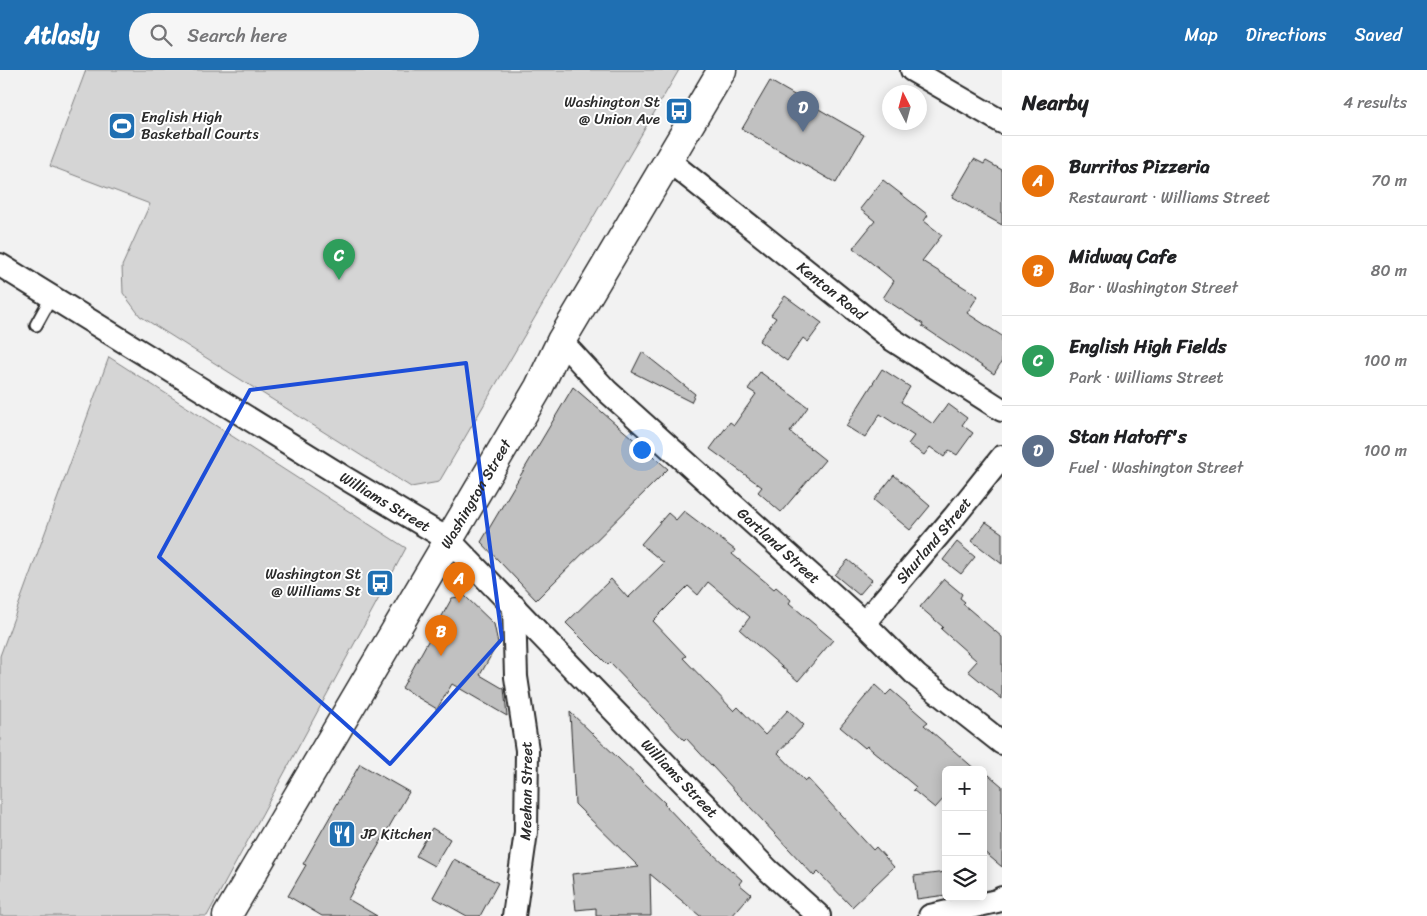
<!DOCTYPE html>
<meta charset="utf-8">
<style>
body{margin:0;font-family:Sriracha,sans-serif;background:#f6f6f6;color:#202124}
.controls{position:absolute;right:15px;bottom:15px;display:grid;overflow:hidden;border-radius:8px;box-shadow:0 2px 12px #0003}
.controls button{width:45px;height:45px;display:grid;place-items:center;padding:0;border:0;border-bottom:1px solid #e0e0e0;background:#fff;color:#202124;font:25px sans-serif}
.compass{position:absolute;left:882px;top:15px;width:45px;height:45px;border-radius:50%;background:#fff;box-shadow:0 2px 12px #0003;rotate:354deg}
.you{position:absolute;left:641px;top:379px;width:18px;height:18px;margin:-12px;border:4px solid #fff;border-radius:50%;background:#1a73e8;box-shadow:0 0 0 8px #1a73e833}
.badge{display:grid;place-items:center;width:32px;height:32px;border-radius:50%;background:#1f6fb2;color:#fff;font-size:16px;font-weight:700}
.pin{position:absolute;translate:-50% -41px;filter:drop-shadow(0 1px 2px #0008)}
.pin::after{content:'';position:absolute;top:26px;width:18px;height:15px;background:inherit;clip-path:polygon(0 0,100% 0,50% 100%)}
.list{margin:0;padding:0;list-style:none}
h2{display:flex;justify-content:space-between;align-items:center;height:65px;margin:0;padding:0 20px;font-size:21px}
h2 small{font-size:16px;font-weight:400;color:#757577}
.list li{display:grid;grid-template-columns:32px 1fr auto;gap:15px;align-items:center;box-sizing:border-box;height:90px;padding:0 20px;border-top:1px solid #e0e0e0}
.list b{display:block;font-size:19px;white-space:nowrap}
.list p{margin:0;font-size:16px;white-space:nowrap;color:#757577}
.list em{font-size:16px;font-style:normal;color:#757577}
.icon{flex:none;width:28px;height:28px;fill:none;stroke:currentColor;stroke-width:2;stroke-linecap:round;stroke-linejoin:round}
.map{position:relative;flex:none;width:1002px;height:846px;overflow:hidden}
header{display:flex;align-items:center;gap:30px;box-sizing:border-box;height:70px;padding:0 25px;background:#1f6fb2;color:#fff}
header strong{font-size:24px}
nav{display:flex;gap:28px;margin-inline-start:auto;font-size:18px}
.search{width:350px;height:45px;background:#f6f6f6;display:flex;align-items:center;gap:12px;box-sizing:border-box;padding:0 18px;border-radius:28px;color:#757577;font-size:19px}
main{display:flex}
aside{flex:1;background:#fff}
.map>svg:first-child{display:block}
.green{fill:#d5d5d5;stroke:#808080}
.building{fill:#c1c1c1;stroke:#2b2b2b}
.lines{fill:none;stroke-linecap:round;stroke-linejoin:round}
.lane-casing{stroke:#2b2b2b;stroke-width:15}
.street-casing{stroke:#2b2b2b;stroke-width:26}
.primary-casing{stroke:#2b2b2b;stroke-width:31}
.lane{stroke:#fff;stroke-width:11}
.street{stroke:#fff;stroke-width:22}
.primary{stroke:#fff;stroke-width:28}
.marked{fill:none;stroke:#1d4ed8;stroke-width:4;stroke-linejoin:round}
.labels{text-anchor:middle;stroke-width:4;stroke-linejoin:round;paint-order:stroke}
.poi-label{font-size:15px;fill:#2b2b2b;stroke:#fff;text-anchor:end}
.street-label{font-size:15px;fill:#2b2b2b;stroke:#fff}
</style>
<header>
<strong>Atlasly</strong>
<div class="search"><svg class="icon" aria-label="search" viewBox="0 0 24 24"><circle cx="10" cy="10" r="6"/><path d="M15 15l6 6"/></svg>Search here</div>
<nav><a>Map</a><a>Directions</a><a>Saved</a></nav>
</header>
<main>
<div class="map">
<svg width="1002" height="846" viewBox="0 0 1002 846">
<rect width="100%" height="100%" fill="#f2f2f2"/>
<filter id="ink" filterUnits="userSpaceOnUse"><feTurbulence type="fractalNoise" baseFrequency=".02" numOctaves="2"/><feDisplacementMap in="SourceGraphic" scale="10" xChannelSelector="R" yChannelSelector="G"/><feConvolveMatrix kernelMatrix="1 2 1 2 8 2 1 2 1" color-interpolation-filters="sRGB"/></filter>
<g filter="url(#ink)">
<g class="green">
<path d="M 86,0 L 679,0 L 439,412 L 411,417 L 140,246 L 123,223 L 122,196 L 150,134 L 50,96 Z"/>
<path d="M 109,287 L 406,478 L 207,846 L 0,846 L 0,586 Z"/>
</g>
<g class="building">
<path d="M 770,11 L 864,65 L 836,113 L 742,59 Z"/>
<path d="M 974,89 L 984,94 L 986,91 L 1002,100 L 1002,155 L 952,127 Z"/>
<path d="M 883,110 L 928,145 L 924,151 L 942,165 L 922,191 L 978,226 L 967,243 L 1002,266 L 1002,291 L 994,304 L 922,256 L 923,254 L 883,228 L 894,211 L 853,178 L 875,151 L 860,139 Z"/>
<path d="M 785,226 L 822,253 L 808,272 L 803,268 L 787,291 L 759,271 L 776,248 L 771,245 Z"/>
<path d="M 642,282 L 695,324 L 691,332 L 632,302 Z"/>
<path d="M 882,299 L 910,317 L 901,332 L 933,354 L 948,334 L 967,348 L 962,355 L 973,363 L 957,385 L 949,380 L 944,387 L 930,377 L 924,385 L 908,374 L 914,366 L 880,344 L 865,368 L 846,356 Z"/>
<path d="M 760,302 L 808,337 L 790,362 L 825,390 L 781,442 L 758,422 L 762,417 L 710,379 L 730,352 L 734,355 L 756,324 L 748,319 Z"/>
<path d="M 573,317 L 668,399 L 536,530 L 481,472 Z"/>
<path d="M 894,405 L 930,436 L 910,460 L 874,430 Z"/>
<path d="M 684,441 L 735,480 L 732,484 L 774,519 L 776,517 L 791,530 L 789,533 L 833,570 L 798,611 L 740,560 L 750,547 L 708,512 L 698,525 L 688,516 L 653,551 L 686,586 L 683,588 L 734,641 L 738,637 L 765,665 L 788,640 L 804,655 L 778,683 L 805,711 L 808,709 L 873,780 L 876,777 L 894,797 L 852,837 L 818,802 L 814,806 L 686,668 L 684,670 L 610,593 L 608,595 L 566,553 L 611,509 L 628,528 L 664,493 L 641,474 L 668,443 L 676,450 Z"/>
<path d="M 986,452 L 1002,463 L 1002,494 L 972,471 Z"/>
<path d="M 957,472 L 975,487 L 961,504 L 943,490 Z"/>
<path d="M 848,490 L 872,510 L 859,525 L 835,505 Z"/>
<path d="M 944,509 L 962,524 L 960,528 L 965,532 L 963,534 L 1002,567 L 1002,629 L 968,601 L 977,591 L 941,559 L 943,557 L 920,537 Z"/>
<path d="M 465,526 L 494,554 L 498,573 L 480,605 L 504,619 L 507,646 L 452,614 L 437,639 L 402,618 L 452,528 Z"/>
<path d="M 875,615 L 886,625 L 891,620 L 928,652 L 924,655 L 976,700 L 946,700 L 946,726 L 935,738 L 913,720 L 916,717 L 867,676 L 865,678 L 840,657 Z"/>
<path d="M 570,642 L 665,733 L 664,734 L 703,775 L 742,810 L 739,814 L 751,824 L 732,846 L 700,846 L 650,804 L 651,846 L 596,846 L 596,838 L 576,840 L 572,804 L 639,797 L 575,734 Z"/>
<path d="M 360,694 L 409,722 L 348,829 L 377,846 L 322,846 L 288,826 L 306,795 L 303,794 Z"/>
<path d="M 983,700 L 1002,716 L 1002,797 L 983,781 Z"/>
<path d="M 432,758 L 450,769 L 434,796 L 416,786 Z"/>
<path d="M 454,789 L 498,813 L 480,846 L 467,846 L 433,827 Z"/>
<path d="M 946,802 L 946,825 L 917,829 L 914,806 Z"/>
</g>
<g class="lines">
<g class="lane-casing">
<path id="lane" d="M 36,255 L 52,226"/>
</g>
<g class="street-casing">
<g id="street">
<path d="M 912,0 L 1002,52"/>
<path id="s1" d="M 669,91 L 893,270 L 1002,340"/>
<path id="s2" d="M 0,195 L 345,408 L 449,470 L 768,800 L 819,846"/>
<path id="s3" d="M 561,271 L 607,321 L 864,553 L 917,606 L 1002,673"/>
<path id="s4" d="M 864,553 L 954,447 L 1002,387"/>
<path id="s5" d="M 514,846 L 526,762 L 527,680 L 516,607 L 514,536"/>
<path d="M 930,846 L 997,831 L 1002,828"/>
</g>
</g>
<g class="primary-casing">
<g id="primary">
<path id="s6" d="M 227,846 L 539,317 L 561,271 L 722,0"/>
</g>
</g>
<use href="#lane" class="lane"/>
<use href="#street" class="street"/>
<use href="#primary" class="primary"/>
</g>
</g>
<path class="marked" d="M 466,293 L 502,569 L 390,694 L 159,487 L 250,320 Z"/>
<defs>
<g id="bus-square" transform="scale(1.4375)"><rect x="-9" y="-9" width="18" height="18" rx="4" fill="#1f6fb2" stroke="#fff"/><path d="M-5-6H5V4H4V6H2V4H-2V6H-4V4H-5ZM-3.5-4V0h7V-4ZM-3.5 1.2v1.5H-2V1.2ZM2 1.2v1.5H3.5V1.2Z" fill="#fff"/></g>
<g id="stadium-square" transform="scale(1.4375)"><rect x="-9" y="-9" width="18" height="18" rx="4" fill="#1f6fb2" stroke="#fff"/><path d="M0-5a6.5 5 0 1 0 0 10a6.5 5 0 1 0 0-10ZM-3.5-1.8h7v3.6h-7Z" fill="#fff"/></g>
<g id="restaurant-square" transform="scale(1.4375)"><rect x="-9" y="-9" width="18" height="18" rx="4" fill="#1f6fb2" stroke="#fff"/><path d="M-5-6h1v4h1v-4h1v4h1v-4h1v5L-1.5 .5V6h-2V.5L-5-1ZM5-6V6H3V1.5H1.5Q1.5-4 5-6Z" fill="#fff"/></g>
</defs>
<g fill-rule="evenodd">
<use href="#bus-square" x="679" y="41"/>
<use href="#stadium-square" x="122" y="56"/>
<use href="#bus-square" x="380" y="513"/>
<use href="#restaurant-square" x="342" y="764"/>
</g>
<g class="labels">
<g class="poi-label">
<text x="660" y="37">Washington St<tspan x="660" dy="17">@ Union Ave</tspan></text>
<text x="141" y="52" text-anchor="start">English High<tspan x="141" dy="17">Basketball Courts</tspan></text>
<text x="361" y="509">Washington St<tspan x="361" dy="17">@ Williams St</tspan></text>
<text x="361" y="769" text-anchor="start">JP Kitchen</text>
</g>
<g class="street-label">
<text dy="5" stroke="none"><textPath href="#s1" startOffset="208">Kenton Road</textPath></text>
<text dy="5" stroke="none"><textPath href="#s6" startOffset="490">Washington Street</textPath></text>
<text dy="5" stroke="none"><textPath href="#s2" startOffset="452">Williams Street</textPath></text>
<text dy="5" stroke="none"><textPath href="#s4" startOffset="108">Shurland Street</textPath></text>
<text dy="5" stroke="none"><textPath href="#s3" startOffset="299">Gartland Street</textPath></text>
<text dy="5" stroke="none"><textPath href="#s2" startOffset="858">Williams Street</textPath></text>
<text dy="5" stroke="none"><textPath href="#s5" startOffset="126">Meehan Street</textPath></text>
</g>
</g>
</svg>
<div class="controls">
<button>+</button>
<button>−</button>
<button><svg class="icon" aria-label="layers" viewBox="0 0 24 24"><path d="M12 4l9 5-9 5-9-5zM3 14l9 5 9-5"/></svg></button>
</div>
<svg class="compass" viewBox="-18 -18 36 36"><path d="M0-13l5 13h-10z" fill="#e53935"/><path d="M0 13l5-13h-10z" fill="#757577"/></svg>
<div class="you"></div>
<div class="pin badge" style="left:459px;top:533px;background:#e8710a">A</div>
<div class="pin badge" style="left:441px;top:586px;background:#e8710a">B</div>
<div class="pin badge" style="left:339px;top:210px;background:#2e9e5b">C</div>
<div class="pin badge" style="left:803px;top:62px;background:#5c6f8a">D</div>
</div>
<aside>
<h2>Nearby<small>4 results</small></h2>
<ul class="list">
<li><span class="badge" style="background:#e8710a">A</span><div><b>Burritos Pizzeria</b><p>Restaurant · Williams Street</p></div><em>70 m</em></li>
<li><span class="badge" style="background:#e8710a">B</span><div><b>Midway Cafe</b><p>Bar · Washington Street</p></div><em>80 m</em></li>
<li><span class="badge" style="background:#2e9e5b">C</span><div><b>English High Fields</b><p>Park · Williams Street</p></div><em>100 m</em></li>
<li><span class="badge" style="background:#5c6f8a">D</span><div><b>Stan Hatoff's</b><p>Fuel · Washington Street</p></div><em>100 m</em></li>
</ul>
</aside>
</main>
